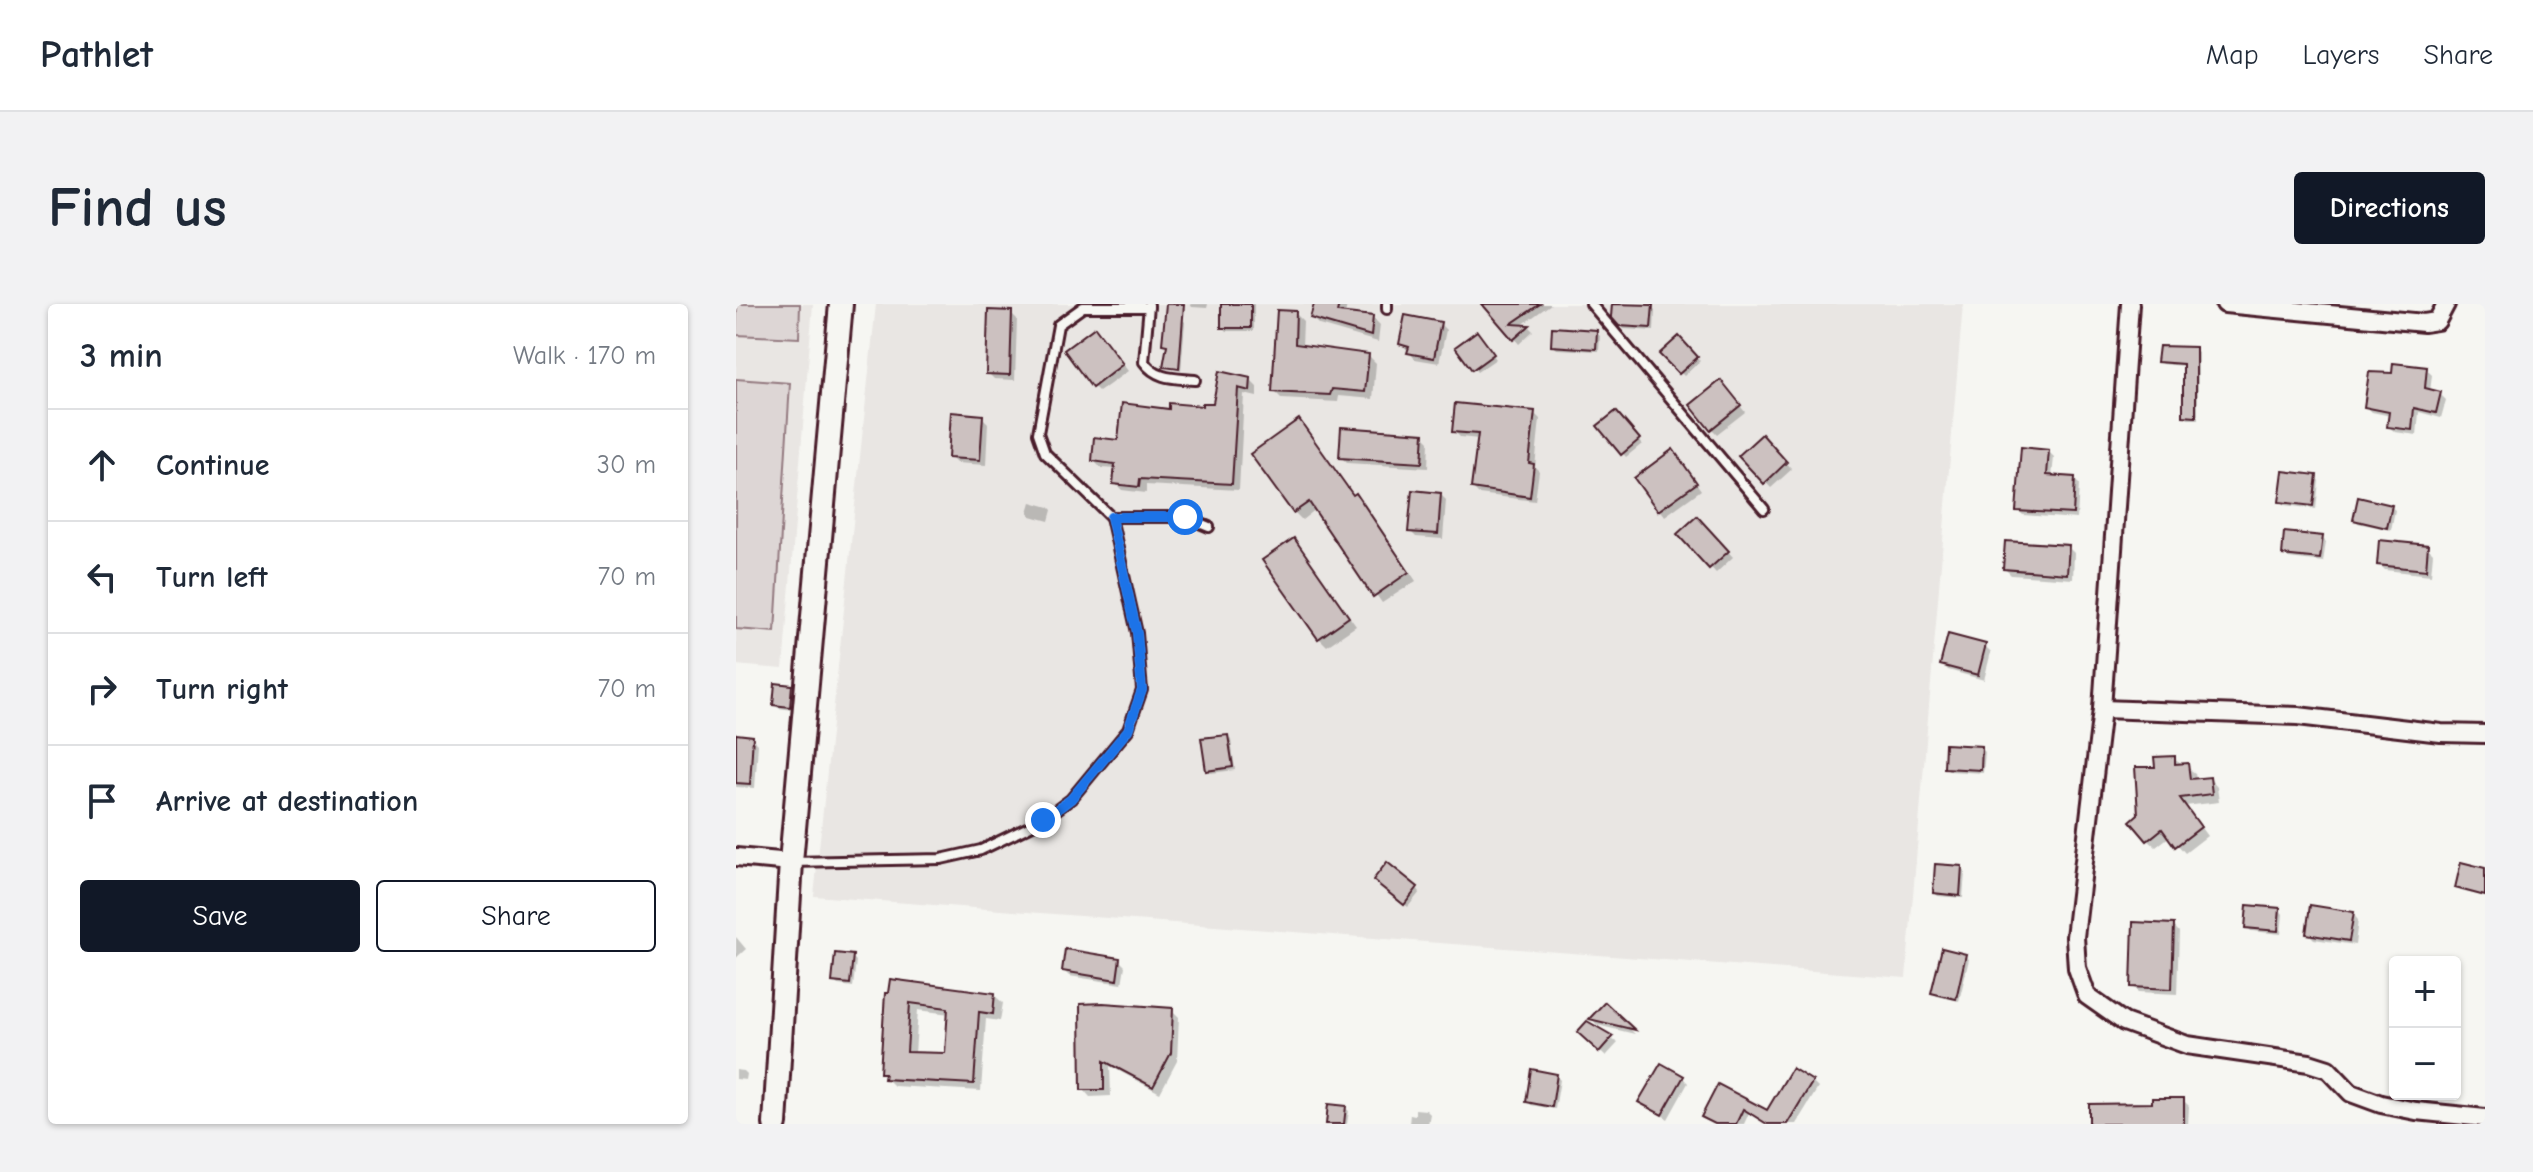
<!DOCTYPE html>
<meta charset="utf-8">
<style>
body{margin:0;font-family:"Comic Neue",sans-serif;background:#f2f2f3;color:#1f2937}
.controls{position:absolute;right:24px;bottom:24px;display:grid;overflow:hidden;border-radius:8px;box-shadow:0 2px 6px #0004}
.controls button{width:72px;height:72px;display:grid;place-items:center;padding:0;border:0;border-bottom:2px solid #e0e1e3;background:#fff;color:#1f2937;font:40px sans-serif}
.stop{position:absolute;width:24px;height:24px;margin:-18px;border:6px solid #1a73e8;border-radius:50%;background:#fff}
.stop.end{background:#1a73e8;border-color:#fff;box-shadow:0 2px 8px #0008}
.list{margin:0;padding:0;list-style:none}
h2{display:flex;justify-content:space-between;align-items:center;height:104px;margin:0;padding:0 32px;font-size:34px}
h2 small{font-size:26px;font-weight:400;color:#747a83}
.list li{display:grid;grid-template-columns:52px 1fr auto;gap:24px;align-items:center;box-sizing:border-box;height:112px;padding:0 32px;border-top:2px solid #e0e1e3}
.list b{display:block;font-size:30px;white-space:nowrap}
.list em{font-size:26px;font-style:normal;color:#747a83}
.actions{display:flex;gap:16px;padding:24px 32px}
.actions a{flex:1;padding:18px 0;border:2px solid #111827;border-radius:8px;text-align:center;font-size:28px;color:#111827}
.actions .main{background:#111827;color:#fff}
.icon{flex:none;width:44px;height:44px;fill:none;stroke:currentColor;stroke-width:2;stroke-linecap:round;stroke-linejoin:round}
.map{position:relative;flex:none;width:1749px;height:820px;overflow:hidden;border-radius:8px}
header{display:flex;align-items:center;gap:48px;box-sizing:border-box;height:112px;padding:0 40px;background:#fff;border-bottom:2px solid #e0e1e3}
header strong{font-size:38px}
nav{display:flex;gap:44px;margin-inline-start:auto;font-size:28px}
.intro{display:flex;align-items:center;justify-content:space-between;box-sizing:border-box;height:192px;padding:0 48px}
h1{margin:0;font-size:56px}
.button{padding:20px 36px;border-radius:8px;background:#111827;color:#fff;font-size:28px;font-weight:700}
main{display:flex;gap:48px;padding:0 48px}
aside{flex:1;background:#fff;border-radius:8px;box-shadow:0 2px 6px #0004}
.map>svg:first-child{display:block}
.built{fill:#e9e6e3}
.green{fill:#ddd6d5;stroke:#947a80;stroke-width:2}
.shadow{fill:#0003;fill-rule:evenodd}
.building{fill:#ccc1c0;stroke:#4a1f2b;stroke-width:2;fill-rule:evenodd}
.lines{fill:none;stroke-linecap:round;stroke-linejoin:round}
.lane-casing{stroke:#4a1f2b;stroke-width:14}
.street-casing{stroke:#4a1f2b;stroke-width:22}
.secondary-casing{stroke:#4a1f2b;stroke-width:28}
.lane{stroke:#f6f6f2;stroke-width:8}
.street{stroke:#f6f6f2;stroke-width:16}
.secondary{stroke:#f6f6f2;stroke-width:22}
.route{stroke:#1a73e8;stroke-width:10}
</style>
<header>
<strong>Pathlet</strong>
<nav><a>Map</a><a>Layers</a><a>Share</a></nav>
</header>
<div class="intro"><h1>Find us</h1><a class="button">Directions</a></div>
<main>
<aside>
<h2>3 min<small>Walk · 170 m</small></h2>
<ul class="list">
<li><svg class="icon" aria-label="ahead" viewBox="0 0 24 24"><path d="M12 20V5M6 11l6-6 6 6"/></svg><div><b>Continue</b></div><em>30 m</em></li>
<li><svg class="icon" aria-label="left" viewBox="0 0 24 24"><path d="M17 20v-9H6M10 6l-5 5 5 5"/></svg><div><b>Turn left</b></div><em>70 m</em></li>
<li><svg class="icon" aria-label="right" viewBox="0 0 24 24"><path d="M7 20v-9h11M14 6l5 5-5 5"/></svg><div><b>Turn right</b></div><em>70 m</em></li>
<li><svg class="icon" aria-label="arrive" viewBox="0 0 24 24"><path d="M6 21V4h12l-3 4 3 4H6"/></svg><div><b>Arrive at destination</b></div></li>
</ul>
<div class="actions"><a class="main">Save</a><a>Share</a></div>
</aside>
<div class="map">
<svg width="1749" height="820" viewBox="0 0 1749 820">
<rect width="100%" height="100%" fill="#f6f6f2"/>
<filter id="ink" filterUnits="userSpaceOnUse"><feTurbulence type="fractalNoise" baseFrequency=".0125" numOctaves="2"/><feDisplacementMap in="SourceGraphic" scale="16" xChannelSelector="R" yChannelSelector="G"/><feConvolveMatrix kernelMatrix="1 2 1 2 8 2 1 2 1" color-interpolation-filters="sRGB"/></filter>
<g filter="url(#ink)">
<g class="built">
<path d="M 0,0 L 77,0 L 47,365 L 0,361 Z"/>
<path d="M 140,0 L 1227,0 L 1170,674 L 78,592 Z"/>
</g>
<g class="green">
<path d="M 1,0 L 64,0 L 63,34 L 0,31 Z"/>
<path d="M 0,75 L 54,79 L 39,328 L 0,325 Z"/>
</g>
<g class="shadow">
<path d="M 454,0 L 472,0 L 471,4 L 456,3 Z"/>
<path d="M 487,0 L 518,0 L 518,27 L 491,27 L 487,23 Z"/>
<path d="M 580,0 L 611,0 L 609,11 L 636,13 L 644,21 L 642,38 L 583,21 L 576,14 Z"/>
<path d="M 754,0 L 815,0 L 783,23 L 793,23 L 797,27 L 783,40 L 753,4 Z"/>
<path d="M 916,3 L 919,6 L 918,27 L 888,25 L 877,12 Z"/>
<path d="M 275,9 L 281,15 L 279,76 L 258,75 L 252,69 Z"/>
<path d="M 559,9 L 567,17 L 566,43 L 632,51 L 640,59 L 637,95 L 603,92 L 602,98 L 546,95 L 538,87 Z"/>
<path d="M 446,15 L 449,18 L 445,67 L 429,62 L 432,43 L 428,40 Z"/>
<path d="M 704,20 L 710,26 L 703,59 L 679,55 L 666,40 Z"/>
<path d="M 860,28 L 864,32 L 863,47 L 821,45 L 817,41 Z"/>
<path d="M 364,31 L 392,67 L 363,88 L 357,82 Z"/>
<path d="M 744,33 L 760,55 L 741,68 L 722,43 Z"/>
<path d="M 943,35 L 964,57 L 948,72 L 926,50 Z"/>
<path d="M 1459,45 L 1462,48 L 1462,115 L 1452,115 L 1449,112 L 1449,62 L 1426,60 L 1423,57 Z"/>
<path d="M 1690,65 L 1696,71 L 1694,88 L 1704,90 L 1710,96 L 1705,114 L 1683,108 L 1681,131 L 1659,128 L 1653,123 L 1655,112 L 1636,108 L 1630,102 L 1658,72 Z"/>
<path d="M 485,70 L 514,76 L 521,83 L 521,93 L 508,90 L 503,186 L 410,181 L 410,189 L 386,186 L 379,179 L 381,165 L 365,164 L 358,157 L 435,107 L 479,101 Z"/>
<path d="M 991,85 L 1009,108 L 981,130 L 975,124 Z"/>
<path d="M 798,109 L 804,115 L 799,163 L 803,167 L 799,197 L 743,190 L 737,184 L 743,135 L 724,133 L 718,127 Z"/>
<path d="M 880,109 L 906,140 L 890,153 L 864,123 Z"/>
<path d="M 246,113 L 252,119 L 250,161 L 220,159 L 214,153 Z"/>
<path d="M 562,117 L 618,192 L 628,199 L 680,277 L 646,299 L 580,205 L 566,216 L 558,208 Z"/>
<path d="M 687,131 L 693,137 L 692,164 L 611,159 L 605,153 Z"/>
<path d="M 1026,133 L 1056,165 L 1035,184 L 1005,152 Z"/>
<path d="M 1313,148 L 1318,153 L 1316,173 L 1338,175 L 1343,180 L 1341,215 L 1287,211 L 1282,206 Z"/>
<path d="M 942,154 L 965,186 L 929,212 L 901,174 Z"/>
<path d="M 1580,173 L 1583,177 L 1580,205 L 1548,201 L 1545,197 Z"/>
<path d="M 704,190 L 710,196 L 707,235 L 680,233 L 674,227 Z"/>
<path d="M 295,198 L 313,203 L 316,206 L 313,217 L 295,212 L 292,208 Z"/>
<path d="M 1655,203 L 1659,206 L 1655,226 L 1622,219 L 1619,215 Z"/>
<path d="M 961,214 L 997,253 L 980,269 L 944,230 Z"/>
<path d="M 1586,234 L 1590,238 L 1587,258 L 1552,254 L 1548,250 Z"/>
<path d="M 1332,243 L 1338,249 L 1337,275 L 1275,271 L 1269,265 Z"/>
<path d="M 1691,243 L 1697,249 L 1695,271 L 1649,266 L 1643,260 Z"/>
<path d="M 565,245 L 620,322 L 591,342 L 583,334 Z"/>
<path d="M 1249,342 L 1255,348 L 1248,376 L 1212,366 L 1206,360 Z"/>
<path d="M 55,383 L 59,386 L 57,406 L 42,404 L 39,401 Z"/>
<path d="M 0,432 L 16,434 L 22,440 L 19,484 L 0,483 Z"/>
<path d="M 492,433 L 495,436 L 499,466 L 475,469 L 472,466 Z"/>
<path d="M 1245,444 L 1249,448 L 1247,469 L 1213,467 L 1210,463 Z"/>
<path d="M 1438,454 L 1459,469 L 1460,476 L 1474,475 L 1481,483 L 1483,498 L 1449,502 L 1471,532 L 1449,549 L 1434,532 L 1420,543 L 1412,536 L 1404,511 L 1421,464 Z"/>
<path d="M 1225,564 L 1229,568 L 1227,594 L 1202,592 L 1199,589 Z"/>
<path d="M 1749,566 L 1749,593 L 1725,587 L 1721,584 Z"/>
<path d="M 643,579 L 681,584 L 684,588 L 672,603 Z"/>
<path d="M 1544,606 L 1547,610 L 1545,630 L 1515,627 L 1511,623 Z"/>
<path d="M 1617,610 L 1622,616 L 1619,641 L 1578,635 L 1572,629 Z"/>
<path d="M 1438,622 L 1443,628 L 1441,690 L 1403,688 L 1397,682 Z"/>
<path d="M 0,633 L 10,645 L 0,654 Z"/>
<path d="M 1229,652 L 1233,655 L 1223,697 L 1201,692 L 1197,688 Z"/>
<path d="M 116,653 L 120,657 L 117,683 L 102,681 L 98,678 Z"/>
<path d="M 383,656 L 389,662 L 386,680 L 333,672 L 328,667 Z"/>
<path d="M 151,691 L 258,691 L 267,699 L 264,717 L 250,715 L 245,787 L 158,782 L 150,774 L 146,768 ZM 182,706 L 214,710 L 211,751 L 179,750 Z"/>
<path d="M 869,701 L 899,730 L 861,721 L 856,715 Z"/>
<path d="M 346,702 L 436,706 L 443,713 L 441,757 L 424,789 L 374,762 L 375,792 L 354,793 L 347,785 Z"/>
<path d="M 851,720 L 882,739 L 870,752 L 844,728 Z"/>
<path d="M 0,766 L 8,767 L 11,770 L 10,776 L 0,775 Z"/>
<path d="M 820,772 L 824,776 L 819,805 L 795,801 L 792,797 Z"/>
<path d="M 946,773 L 952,779 L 932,815 L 905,797 Z"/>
<path d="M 1076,778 L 1082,784 L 1060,820 L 1031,820 L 1013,809 L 1008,820 L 977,820 L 968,812 L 983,783 L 1032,808 Z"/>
<path d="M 1447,796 L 1453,802 L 1452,820 L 1357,820 L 1418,801 Z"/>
<path d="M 609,804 L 613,807 L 611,820 L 594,820 Z"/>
<path d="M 679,805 L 690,806 L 694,810 L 692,820 L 673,820 L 674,810 L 679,811 Z"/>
</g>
<g class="building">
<path d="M 430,0 L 448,0 L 443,65 L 427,63 L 431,41 L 426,40 Z"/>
<rect x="485" y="0" width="30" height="24"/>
<path d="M 578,0 L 603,0 L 601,8 L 637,12 L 635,32 L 574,14 Z"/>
<path d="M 746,0 L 804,0 L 775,20 L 794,21 L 777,36 Z"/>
<path d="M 876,0 L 917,1 L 915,24 L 883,22 L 875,13 Z"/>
<path d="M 252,6 L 276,7 L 274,71 L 250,70 Z"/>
<path d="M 541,6 L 560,7 L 559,40 L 633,50 L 629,88 L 596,85 L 594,91 L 536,88 Z"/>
<path d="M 669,11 L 705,18 L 698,54 L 671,49 L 673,43 L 663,40 Z"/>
<path d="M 359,23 L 387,60 L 356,84 L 328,46 Z"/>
<path d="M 816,23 L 861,26 L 860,45 L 815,42 Z"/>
<path d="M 741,27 L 758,50 L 736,66 L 719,43 Z"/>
<path d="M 943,32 L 962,53 L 943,70 L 923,50 Z"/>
<path d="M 1423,42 L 1460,43 L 1460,113 L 1447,112 L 1447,60 L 1421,58 Z"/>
<path d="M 1657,59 L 1691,63 L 1689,84 L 1705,88 L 1700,109 L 1678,104 L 1676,126 L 1651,123 L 1653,108 L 1628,103 L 1633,68 L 1656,69 Z"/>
<path d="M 483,67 L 515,74 L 514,87 L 502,84 L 496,180 L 404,175 L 403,183 L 377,180 L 379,160 L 356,157 L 358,133 L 382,136 L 386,99 L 433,105 L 433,99 L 466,102 L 466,99 L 477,99 Z"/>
<path d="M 985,76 L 1005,101 L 974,126 L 954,101 Z"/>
<path d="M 719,99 L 799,107 L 793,159 L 798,160 L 794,193 L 735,184 L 742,130 L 716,128 Z"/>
<path d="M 880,107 L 904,135 L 885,151 L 861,122 Z"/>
<path d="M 215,108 L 247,111 L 244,156 L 212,154 Z"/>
<path d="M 563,115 L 617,191 L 620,189 L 673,268 L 637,293 L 573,198 L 557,209 L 514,150 Z"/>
<path d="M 605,123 L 688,129 L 686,159 L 603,154 Z"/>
<path d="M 1026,130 L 1051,158 L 1028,180 L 1002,152 Z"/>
<path d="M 1285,143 L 1313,146 L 1311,171 L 1339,173 L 1337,210 L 1280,207 Z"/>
<path d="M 937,145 L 961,179 L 922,207 L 898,174 Z"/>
<path d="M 1547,167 L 1581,171 L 1577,202 L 1543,198 Z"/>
<path d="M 676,186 L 705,189 L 702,230 L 672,228 Z"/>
<path d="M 1622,193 L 1656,201 L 1651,224 L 1617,216 Z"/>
<path d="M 961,212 L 993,247 L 973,265 L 941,230 Z"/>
<path d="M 1548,228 L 1587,232 L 1584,255 L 1546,251 Z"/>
<path d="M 558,234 L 613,313 L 582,335 L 526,256 Z"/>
<path d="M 1643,236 L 1692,241 L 1690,266 L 1641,261 Z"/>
<path d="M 1269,237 L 1333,241 L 1331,270 L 1267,265 Z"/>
<path d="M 1212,330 L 1250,340 L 1242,371 L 1204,361 Z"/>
<path d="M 39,379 L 56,381 L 54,403 L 37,401 Z"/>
<path d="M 0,430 L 17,432 L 14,480 L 0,479 Z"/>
<path d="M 492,431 L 497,463 L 470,467 L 465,434 Z"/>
<path d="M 1209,440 L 1246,442 L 1245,466 L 1208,464 Z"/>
<path d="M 1439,452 L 1439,460 L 1452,459 L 1454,475 L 1474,473 L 1476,490 L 1444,494 L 1465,523 L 1439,543 L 1426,525 L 1411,537 L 1394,517 L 1402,510 L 1399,463 L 1419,463 L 1418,453 Z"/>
<path d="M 651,558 L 682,583 L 668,601 L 637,576 Z"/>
<path d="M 1725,558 L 1749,564 L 1749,592 L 1719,584 Z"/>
<path d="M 1199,560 L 1226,562 L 1224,592 L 1197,589 Z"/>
<path d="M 1511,601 L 1544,604 L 1542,627 L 1509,624 Z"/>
<path d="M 1574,601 L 1618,608 L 1613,637 L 1570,630 Z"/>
<path d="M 1397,618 L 1438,620 L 1436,685 L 1395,683 Z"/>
<path d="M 1206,644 L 1230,650 L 1220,695 L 1195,689 Z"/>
<path d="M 329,645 L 384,654 L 381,676 L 326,667 Z"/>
<path d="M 99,649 L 117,651 L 114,680 L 96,678 Z"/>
<path d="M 154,675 L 259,689 L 257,710 L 243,708 L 238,780 L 148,775 L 149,769 L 144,769 L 149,689 L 152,689 ZM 174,699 L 212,704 L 209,749 L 171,748 Z"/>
<path d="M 869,698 L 899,726 L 853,715 Z"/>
<path d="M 367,699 L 437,704 L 435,749 L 417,783 L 368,757 L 368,786 L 345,786 L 344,700 Z"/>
<path d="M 851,717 L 877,732 L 863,748 L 841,728 Z"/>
<path d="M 925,759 L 948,772 L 926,811 L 902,798 Z"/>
<path d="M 1056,764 L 1077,777 L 1051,820 L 1031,820 L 1007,805 L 1000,820 L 979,820 L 965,813 L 982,780 L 1031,806 Z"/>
<path d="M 795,765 L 821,770 L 816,803 L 790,798 Z"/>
<path d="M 1416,794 L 1448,794 L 1448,820 L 1353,820 L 1353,800 L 1416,799 Z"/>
<path d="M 592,800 L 610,802 L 608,820 L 590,820 Z"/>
</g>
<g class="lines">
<g class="lane-casing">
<g id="lane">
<path d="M 651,0 L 651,5"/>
<path d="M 855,0 L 1028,205"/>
<path d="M 413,1 L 408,58 C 421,76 439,74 459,76"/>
<path d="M 413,3 L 347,3 L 322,21 L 302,129 L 309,149 L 375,213 L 449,213 L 473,223"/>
<path d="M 55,558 L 205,555 L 245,546 L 307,516 L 335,495 L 392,426 L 406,386 L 401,329 L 375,213"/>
</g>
</g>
<g class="street-casing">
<g id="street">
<path d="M 1394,0 L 1366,405 L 1339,633 L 1341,664 L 1351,692 L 1388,718 L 1451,741 L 1573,759 L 1592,765 L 1615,789 L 1645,800 L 1680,807 L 1749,814"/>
<path d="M 1489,0 L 1688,19 L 1701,17 L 1710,0"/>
<path d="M 1366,405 L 1562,412 L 1705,429 L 1749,430"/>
<path d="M 0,553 L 55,558"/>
</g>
</g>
<g class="secondary-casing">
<path id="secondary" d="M 39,820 L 55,558 L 105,0"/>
</g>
<use href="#lane" class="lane"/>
<use href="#street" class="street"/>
<use href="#secondary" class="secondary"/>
</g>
</g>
<g class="lines" filter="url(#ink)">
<path class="route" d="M 307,516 L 335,495 L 392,426 L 406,386 L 401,329 L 375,213 L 449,213"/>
</g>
</svg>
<div class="controls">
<button>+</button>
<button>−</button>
</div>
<div class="stop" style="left:449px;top:213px"></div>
<div class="stop end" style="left:307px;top:516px"></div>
</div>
</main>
